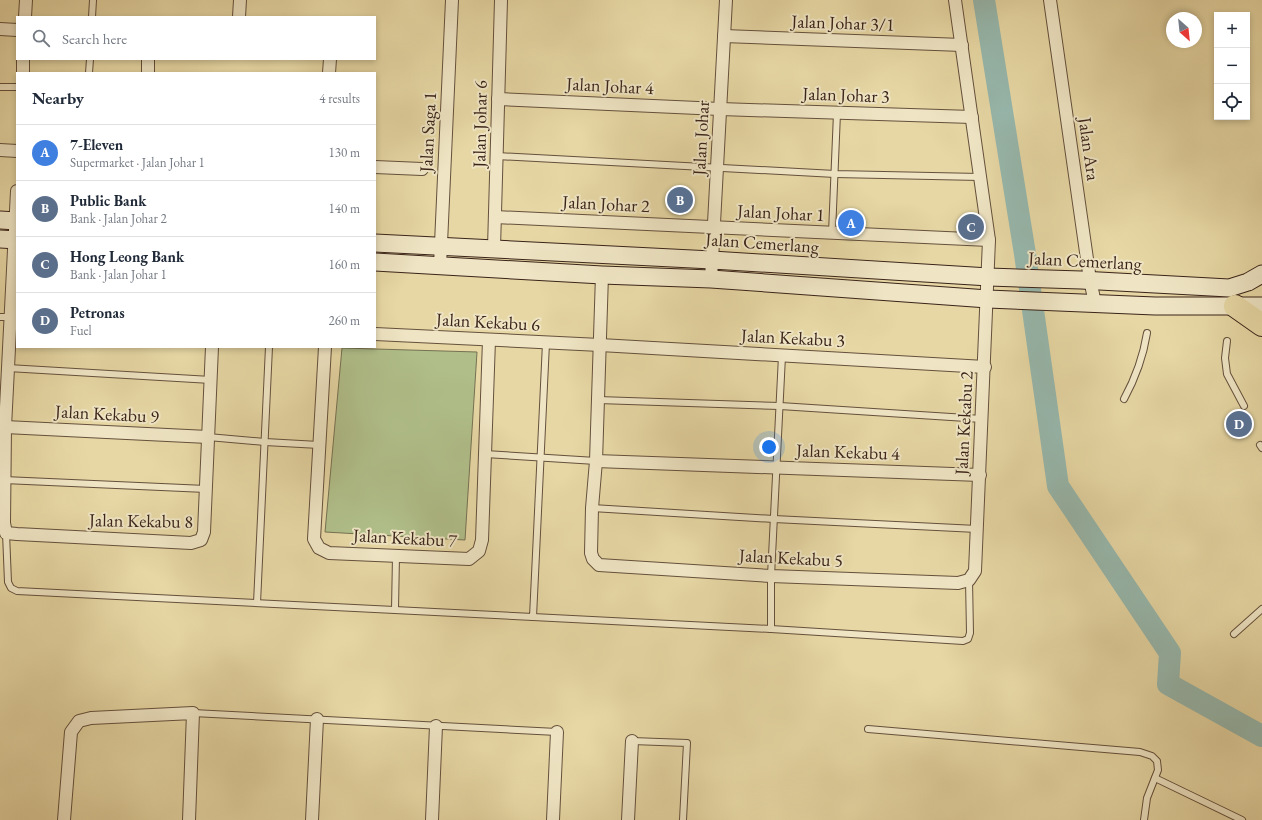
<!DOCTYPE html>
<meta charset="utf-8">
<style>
body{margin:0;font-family:"EB Garamond",serif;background:#f2f2f3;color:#1f2937}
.controls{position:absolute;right:12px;top:12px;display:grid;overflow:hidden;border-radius:0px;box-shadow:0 2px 6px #0003}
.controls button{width:36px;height:36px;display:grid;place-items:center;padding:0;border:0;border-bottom:1px solid #e0e1e3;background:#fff;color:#1f2937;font:20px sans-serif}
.compass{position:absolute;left:1166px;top:12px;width:36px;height:36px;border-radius:50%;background:#fff;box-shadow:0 2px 6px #0003;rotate:153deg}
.you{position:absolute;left:769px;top:447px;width:14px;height:14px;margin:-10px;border:3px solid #fff;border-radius:50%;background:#1a73e8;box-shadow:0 0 0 6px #1a73e833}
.badge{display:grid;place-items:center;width:26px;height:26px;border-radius:50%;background:#7c3aed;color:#fff;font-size:13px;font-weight:700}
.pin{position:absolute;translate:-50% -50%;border:2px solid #fff;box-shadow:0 1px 4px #0006}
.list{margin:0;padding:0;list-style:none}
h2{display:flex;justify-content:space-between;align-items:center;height:52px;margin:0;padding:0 16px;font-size:17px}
h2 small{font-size:13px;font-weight:400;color:#747a83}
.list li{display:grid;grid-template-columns:26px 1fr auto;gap:12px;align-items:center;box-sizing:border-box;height:56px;padding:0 16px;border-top:1px solid #e0e1e3}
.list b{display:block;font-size:15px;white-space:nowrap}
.list p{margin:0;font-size:13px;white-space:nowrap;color:#747a83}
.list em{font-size:13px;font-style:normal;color:#747a83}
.icon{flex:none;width:22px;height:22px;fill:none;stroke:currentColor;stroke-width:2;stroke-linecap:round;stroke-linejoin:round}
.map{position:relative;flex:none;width:1262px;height:820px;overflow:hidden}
.search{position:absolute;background:#fff;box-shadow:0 2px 6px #0003;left:16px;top:16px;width:360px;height:44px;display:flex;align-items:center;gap:10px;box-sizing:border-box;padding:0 14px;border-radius:0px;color:#747a83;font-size:15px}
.panel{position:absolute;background:#fff;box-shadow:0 2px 6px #0003;left:16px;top:72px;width:360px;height:276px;border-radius:0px}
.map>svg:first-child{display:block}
.green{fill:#b0bf8a;stroke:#757152}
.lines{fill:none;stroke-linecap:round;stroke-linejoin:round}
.river{stroke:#97b8ad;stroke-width:22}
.lane-casing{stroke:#65503c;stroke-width:8}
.street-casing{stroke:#65503c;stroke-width:14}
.secondary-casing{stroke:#3a2319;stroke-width:19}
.highway-casing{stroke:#3a2319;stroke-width:24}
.lane{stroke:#efe5c4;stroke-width:6}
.street{stroke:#efe5c4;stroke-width:12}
.secondary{stroke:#efe5c4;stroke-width:17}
.highway{stroke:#e6d7a4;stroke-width:22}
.labels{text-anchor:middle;stroke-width:4;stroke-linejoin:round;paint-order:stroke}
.street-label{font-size:18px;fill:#3a2319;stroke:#efe5c4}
</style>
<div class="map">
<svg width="1262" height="820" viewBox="0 0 1262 820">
<rect width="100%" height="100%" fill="#e6d7a4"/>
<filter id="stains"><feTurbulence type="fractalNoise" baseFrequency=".005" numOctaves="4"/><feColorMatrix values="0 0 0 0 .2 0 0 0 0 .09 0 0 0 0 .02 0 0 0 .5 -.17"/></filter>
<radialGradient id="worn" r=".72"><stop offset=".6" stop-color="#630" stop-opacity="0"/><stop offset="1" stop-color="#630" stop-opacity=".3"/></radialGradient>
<path class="green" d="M 342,348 L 477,352 L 465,540 L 325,532 Z"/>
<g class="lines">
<path class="river" d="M 984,0 L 1025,254 L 1058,486 L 1170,653 L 1168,684 L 1262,736"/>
<g class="lane-casing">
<g id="lane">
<path d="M 92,17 L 93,0"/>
<path d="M 89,73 L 90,59"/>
<path d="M 0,87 L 17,87"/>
<path d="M 497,156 L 835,174 L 980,177"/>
<path d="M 832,233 L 837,113"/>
<path d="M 0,317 L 10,317"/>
<path d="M 1227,341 L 1225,358 L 1227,374 L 1244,406"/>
<path d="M 8,368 L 211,380"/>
<path d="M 1124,399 C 1136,377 1143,358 1147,333"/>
<path d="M 598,400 L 780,406 L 982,419"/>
<path d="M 208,437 L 265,442 L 319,445"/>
<path d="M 1260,445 L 1262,448"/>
<path d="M 485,454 L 596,461"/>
<path d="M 4,480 L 206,489"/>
<path d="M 592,508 L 774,519 L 977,529"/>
<path d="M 6,533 L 8,582 L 11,588 L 17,591 L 533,617 L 546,343"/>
<path d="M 257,603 L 269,347"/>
<path d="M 395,609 L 396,556"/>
<path d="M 533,617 L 771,629 L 963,641 L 968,639 L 970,633 L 969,580"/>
<path d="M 771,629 L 771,576 L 782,356"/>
<path d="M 1234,634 L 1262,609"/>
<path d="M 193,713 L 557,732"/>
<path d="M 868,729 L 1140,752 L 1152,756 L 1157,761 L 1158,770 L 1147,798 L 1144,820"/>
<path d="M 632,741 L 687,743 L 683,820"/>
<path d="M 1155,778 L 1242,820"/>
</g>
</g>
<g class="street-casing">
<g id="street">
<path d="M 1050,0 L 1090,280 L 1095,303"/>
<path d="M 25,17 L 26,0"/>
<path d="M 239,17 L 240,0"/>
<path d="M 0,29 L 17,30"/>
<path d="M 724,36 L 962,45"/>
<path d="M 23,73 L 23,59"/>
<path d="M 148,73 L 148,59"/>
<path d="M 329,73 L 330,59"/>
<path d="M 498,99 L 720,109 L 972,117"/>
<path d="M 0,150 L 17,151"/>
<path d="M 375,167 L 422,169"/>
<path d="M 17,191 L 5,427 L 4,523 L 6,533 L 17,534 L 191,543 L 201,540 L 204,532 L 212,347"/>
<path d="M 495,217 L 989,240"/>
<path d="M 494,248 L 501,0"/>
<path d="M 440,266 L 452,0"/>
<path d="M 602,275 L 596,461 L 592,508 L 591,553 L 593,559 L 599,565 L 771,576 L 958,583 L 969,580 L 975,571 L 989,240 L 955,0"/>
<path d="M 711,279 L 726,0"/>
<path d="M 375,334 L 600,345 L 985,367"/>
<path d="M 325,347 L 314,539 L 319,548 L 329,553 L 469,559 L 479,551 L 482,540 L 489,340"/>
<path d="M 5,427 L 208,437"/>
<path d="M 596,461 L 980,475"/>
<path d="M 64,820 L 71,732 L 79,721 L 91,718 L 193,713 L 189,820"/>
<path d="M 312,820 L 317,719"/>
<path d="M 432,820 L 436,726"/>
<path d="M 553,820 L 557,732"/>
<path d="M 628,820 L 632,741"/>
</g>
</g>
<g class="secondary-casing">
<g id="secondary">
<path d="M 0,220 L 17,221"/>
<path d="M 0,239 L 17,240"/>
<path d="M 375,243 L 712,260 L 989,277 L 1081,280 L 1229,288 L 1248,282 L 1262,274"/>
<path d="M 375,262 L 602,275 L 711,279 L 988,299 L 1155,306 L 1262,306"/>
</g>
</g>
<g class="highway-casing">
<path id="highway" d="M 1235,306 L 1262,325"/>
</g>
<use href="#lane" class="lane"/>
<use href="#street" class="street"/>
<use href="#secondary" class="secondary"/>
<use href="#highway" class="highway"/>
</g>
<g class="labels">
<g class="street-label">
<text transform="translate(843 23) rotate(2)" y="6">Jalan Johar 3/1</text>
<text transform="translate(610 86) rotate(3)" y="6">Jalan Johar 4</text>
<text transform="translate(846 95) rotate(2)" y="6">Jalan Johar 3</text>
<text transform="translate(480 124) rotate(-89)" y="6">Jalan Johar 6</text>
<text transform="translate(428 132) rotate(-87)" y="6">Jalan Saga 1</text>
<text transform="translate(701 138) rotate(-87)" y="6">Jalan Johar</text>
<text transform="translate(1089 149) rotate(82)" y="6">Jalan Ara</text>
<text transform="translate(606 204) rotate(3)" y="6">Jalan Johar 2</text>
<text transform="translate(781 213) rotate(3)" y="6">Jalan Johar 1</text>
<text transform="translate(762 243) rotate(4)" y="6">Jalan Cemerlang</text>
<text transform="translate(1085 261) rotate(3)" y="6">Jalan Cemerlang</text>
<text transform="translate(488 322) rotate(3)" y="6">Jalan Kekabu 6</text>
<text transform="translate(793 338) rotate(3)" y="6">Jalan Kekabu 3</text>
<text transform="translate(107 414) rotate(3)" y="6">Jalan Kekabu 9</text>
<text transform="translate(964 423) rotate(-87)" y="6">Jalan Kekabu 2</text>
<text transform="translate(848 452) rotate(2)" y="6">Jalan Kekabu 4</text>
<text transform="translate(141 521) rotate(1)" y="6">Jalan Kekabu 8</text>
<text transform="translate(405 538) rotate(3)" y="6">Jalan Kekabu 7</text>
<text transform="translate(791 558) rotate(3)" y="6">Jalan Kekabu 5</text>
</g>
</g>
<rect width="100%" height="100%" filter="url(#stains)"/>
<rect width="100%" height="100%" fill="url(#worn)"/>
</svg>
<div class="controls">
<button>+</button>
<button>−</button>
<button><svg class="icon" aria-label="locate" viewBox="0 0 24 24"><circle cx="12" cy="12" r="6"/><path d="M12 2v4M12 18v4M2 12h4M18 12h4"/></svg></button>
</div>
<svg class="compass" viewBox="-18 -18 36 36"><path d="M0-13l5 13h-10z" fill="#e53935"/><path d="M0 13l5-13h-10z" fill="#747a83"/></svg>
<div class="you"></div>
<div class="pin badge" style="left:851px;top:223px;background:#3f7fe0">A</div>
<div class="pin badge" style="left:680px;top:200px;background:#5c6f8a">B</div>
<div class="pin badge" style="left:971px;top:227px;background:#5c6f8a">C</div>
<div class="pin badge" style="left:1239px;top:424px;background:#5c6f8a">D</div>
<div class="search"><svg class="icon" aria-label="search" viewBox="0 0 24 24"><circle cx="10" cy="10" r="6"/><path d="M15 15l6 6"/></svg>Search here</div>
<section class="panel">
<h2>Nearby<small>4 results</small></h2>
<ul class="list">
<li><span class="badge" style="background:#3f7fe0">A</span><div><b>7-Eleven</b><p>Supermarket · Jalan Johar 1</p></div><em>130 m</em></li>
<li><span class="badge" style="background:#5c6f8a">B</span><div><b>Public Bank</b><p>Bank · Jalan Johar 2</p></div><em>140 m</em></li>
<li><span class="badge" style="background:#5c6f8a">C</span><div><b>Hong Leong Bank</b><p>Bank · Jalan Johar 1</p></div><em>160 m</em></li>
<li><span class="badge" style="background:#5c6f8a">D</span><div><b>Petronas</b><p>Fuel</p></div><em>260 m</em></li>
</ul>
</section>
</div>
